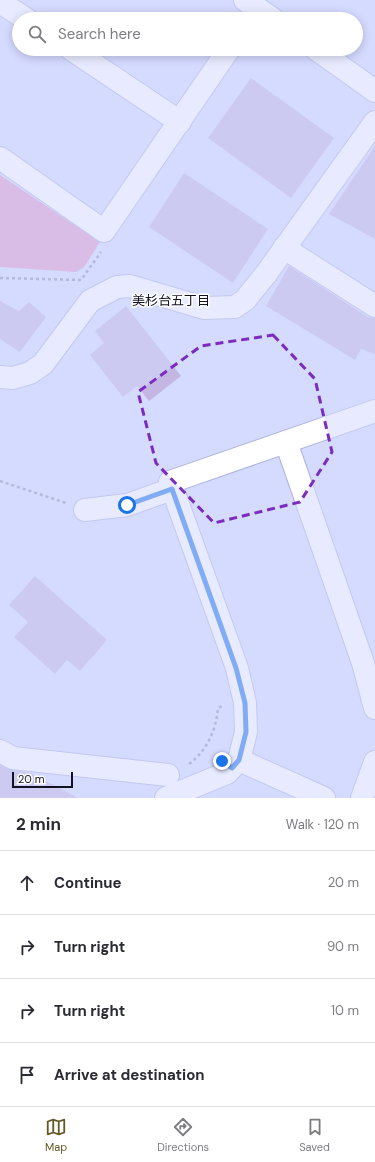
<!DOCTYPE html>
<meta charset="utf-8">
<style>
body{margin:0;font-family:"DM Sans","Noto Sans JP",sans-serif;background:#f2f2f3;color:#2b2b33}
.scale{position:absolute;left:12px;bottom:10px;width:61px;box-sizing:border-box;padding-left:4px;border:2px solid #111222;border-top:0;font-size:11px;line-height:14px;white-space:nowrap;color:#111222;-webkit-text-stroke:3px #fefefe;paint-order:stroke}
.stop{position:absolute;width:12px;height:12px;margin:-9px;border:3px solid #1a73e8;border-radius:50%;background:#fff}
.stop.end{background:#1a73e8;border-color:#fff;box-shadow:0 1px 4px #0008}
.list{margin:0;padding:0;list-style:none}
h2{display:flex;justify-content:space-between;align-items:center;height:52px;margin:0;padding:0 16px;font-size:17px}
h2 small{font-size:13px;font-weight:400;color:#7c7c81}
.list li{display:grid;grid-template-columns:26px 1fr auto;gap:12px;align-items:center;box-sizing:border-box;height:64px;padding:0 16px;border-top:1px solid #e1e1e2}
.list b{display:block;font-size:15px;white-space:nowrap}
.list em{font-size:13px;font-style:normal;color:#7c7c81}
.icon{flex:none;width:22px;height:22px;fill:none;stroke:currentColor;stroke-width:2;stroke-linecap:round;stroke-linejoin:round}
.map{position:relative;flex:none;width:375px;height:798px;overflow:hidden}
.search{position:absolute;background:#fff;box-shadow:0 2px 10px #0003;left:12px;right:12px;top:12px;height:44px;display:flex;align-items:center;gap:10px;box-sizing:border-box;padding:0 14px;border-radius:22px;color:#7c7c81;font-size:15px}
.sheet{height:308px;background:#fff}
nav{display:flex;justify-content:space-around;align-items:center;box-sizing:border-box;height:56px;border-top:1px solid #e1e1e2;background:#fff;font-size:11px;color:#7c7c81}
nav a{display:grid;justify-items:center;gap:2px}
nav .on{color:#645a27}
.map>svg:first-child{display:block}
.green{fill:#df9aca}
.building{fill:#c4b6e3}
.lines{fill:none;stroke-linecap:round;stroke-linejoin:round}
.minor-casing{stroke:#acb2de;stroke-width:24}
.path{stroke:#8e91ae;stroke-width:2.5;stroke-dasharray:3 3;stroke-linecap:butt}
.minor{stroke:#fff;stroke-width:22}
.route{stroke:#1a73e8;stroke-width:5}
.marked{fill:none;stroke:#7b2cbf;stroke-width:3;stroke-dasharray:8 5;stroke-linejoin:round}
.labels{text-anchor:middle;stroke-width:3;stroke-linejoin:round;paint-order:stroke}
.neighbourhood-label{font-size:13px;fill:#111222;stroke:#fefefe}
</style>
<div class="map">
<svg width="375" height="798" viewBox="0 0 375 798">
<rect width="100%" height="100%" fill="#d5daff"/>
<path class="green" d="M 0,175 L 100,242 L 84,267 L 76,272 L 0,267 Z"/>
<g class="building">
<path d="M 251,78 L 334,138 L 291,198 L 208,138 Z"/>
<path d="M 375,146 L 375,239 L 329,214 Z"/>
<path d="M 184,173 L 268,229 L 233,283 L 149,227 Z"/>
<path d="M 289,266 L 368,317 L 375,318 L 375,354 L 361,349 L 355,360 L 266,306 Z"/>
<path d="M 0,301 L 19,311 L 29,302 L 46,317 L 20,352 L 0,339 Z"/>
<path d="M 126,306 L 181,376 L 149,401 L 137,386 L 123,397 L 90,355 L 104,343 L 95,331 Z"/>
<path d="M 35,576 L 107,640 L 80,671 L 67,660 L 55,674 L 14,637 L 28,622 L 9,605 Z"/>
<path d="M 0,765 L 11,770 L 31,773 L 78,798 L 0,798 Z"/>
</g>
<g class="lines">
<g class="minor-casing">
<g id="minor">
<path d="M 245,0 L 273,19"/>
<path d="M 0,2 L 26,19"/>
<path d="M 71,49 L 180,122"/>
<path d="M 316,49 L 375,91"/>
<path d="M 0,158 L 104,231 L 229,49"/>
<path d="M 284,248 L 375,306"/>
<path d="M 0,377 L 13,378 L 30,373 L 43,364 L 90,301 L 117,287 L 130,286 L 204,308 L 235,307 L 245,300 L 266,274 L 375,122"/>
<path d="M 286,442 L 363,663 L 375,708"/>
<path d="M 85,510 L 127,505 L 172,489"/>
<path d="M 0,751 L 13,758 L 168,775"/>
<path d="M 239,760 L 246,732 L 245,703 L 237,668 L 170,482 L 375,411"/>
<path d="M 166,798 L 227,773 L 239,760 L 324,798"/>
<path d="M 362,798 L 375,762"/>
</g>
</g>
<g class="path">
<path d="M 0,278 L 81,280 L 101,252"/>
<path d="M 0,481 L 66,503"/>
<path d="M 189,764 C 207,750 216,731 218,708 L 224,705"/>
</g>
<use href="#minor" class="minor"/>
</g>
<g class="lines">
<path class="route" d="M 127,505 L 172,489 L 236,668 L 245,703 L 246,732 L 239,760 L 232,768 L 222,761"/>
</g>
<path d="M0 0H375V798H0ZM 273,335 L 315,379 L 332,452 L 300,502 L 214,523 L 156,463 L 138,392 L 201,346 Z" fill="#d5daff" fill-opacity=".55" fill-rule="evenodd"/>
<path class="marked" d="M 273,335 L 315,379 L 332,452 L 300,502 L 214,523 L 156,463 L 138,392 L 201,346 Z"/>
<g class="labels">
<g class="neighbourhood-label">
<text x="171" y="305">美杉台五丁目</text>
</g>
</g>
</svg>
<div class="scale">20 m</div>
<div class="stop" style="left:127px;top:505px"></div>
<div class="stop end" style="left:222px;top:761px"></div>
<div class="search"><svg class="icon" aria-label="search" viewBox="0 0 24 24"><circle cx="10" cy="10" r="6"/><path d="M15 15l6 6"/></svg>Search here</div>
</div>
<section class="sheet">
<h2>2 min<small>Walk · 120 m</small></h2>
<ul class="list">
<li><svg class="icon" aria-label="ahead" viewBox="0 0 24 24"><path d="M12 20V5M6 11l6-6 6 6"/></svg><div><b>Continue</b></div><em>20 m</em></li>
<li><svg class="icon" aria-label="right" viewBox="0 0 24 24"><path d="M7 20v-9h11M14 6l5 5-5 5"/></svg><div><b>Turn right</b></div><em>90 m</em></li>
<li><svg class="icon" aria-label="right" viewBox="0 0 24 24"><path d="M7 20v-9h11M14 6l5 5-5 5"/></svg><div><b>Turn right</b></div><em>10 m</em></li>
<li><svg class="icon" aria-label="arrive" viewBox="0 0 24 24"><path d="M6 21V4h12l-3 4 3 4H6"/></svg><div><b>Arrive at destination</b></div></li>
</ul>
</section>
<nav>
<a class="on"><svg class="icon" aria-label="map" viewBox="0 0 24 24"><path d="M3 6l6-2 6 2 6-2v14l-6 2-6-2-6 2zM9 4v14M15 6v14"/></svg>Map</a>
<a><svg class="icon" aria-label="directions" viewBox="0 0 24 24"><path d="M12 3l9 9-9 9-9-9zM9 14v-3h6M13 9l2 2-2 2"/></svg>Directions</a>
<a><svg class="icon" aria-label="saved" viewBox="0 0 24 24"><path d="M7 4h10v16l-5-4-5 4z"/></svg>Saved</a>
</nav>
